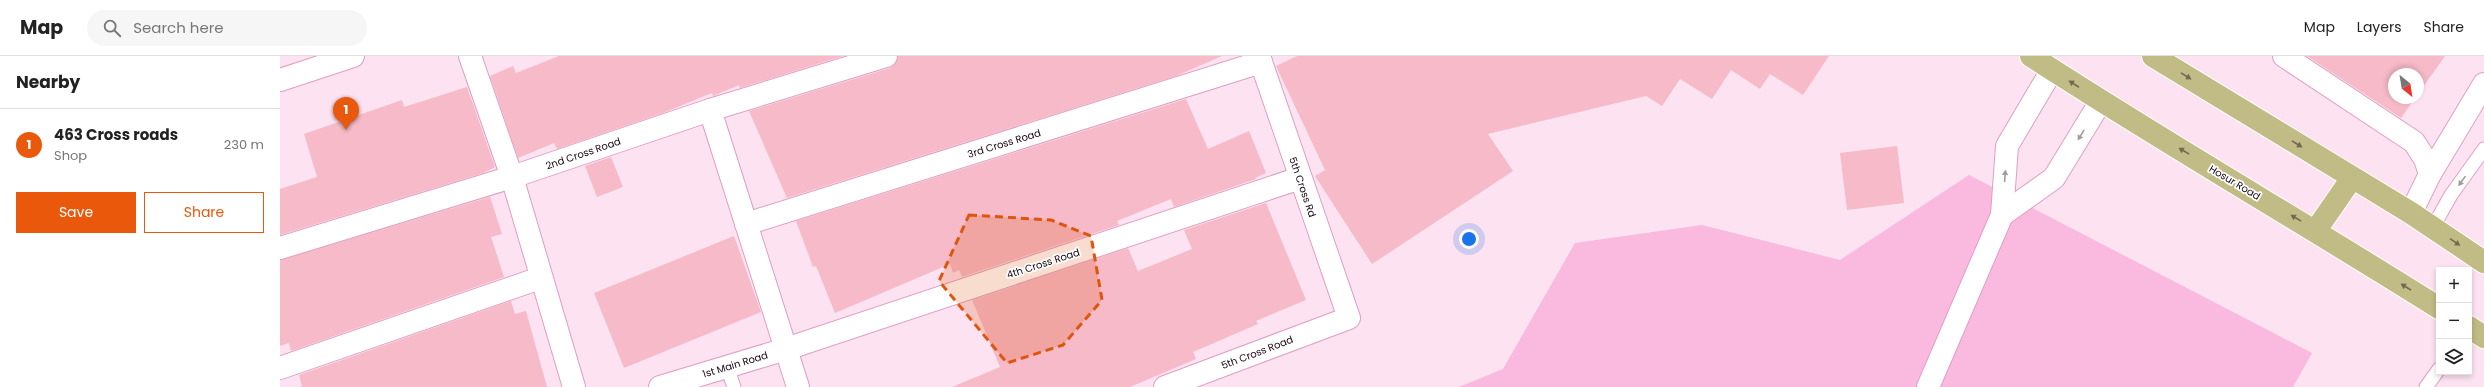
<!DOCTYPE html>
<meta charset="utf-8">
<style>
body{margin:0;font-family:Poppins,sans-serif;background:#f6f6f6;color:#222}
.controls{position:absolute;right:12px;bottom:12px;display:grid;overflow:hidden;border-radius:0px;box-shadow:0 2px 6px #0003}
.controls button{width:36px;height:36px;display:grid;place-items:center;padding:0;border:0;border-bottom:1px solid #e0e0e0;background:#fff;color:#222;font:20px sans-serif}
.compass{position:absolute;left:2108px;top:12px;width:36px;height:36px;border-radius:50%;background:#fff;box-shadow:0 2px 6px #0003;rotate:150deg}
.you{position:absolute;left:1189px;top:183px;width:14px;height:14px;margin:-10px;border:3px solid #fff;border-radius:50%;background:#1a73e8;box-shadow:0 0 0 6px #1a73e833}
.badge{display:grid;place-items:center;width:26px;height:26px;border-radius:50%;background:#ea580c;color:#fff;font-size:13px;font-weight:700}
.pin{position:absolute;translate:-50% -33px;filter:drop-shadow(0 1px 2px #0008)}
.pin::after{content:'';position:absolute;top:21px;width:14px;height:12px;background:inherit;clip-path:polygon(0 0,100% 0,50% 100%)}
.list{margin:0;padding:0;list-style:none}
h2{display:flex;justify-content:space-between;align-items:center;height:52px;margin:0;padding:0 16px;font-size:17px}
h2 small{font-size:13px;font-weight:400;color:#767676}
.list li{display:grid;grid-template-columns:26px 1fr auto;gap:12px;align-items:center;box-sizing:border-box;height:72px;padding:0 16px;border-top:1px solid #e0e0e0}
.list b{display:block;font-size:15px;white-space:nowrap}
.list p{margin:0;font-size:13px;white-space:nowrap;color:#767676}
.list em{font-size:13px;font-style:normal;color:#767676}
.actions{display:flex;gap:8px;padding:12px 16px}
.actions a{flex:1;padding:9px 0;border:1px solid #ea580c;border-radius:0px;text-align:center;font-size:14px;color:#ea580c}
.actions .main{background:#ea580c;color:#fff}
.icon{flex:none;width:22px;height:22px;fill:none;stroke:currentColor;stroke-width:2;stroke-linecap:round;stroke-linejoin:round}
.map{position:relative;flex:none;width:2204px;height:331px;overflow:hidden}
header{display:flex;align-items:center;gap:24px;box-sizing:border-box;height:56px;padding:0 20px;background:#fff;border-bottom:1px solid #e0e0e0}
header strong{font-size:19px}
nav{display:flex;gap:22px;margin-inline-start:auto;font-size:14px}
.search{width:280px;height:36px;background:#f6f6f6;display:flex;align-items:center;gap:10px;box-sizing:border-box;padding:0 14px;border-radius:22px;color:#767676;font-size:15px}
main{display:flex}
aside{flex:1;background:#fff}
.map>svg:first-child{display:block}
.green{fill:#fab9df}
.building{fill:#f6bac8}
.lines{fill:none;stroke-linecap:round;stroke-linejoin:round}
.lane-casing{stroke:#df9fc5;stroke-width:15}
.street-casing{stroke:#df9fc5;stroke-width:24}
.secondary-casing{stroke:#df9fc5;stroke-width:24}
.primary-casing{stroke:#fff;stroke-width:24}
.lane{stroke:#fff;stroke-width:13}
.street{stroke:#fff;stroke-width:22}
.secondary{stroke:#fff;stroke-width:22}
.primary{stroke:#c1bb85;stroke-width:22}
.oneway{fill:#746950}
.oneway2{fill:#a29b9f}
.marked{fill:#de550c;fill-opacity:0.2;stroke:#de550c;stroke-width:3;stroke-dasharray:8 5;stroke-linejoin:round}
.labels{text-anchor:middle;stroke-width:3.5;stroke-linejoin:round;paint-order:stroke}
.street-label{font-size:10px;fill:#170410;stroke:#fff}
</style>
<header>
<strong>Map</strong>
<div class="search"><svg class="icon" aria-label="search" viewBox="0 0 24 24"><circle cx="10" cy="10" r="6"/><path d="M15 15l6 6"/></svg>Search here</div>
<nav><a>Map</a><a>Layers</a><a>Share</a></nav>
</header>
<main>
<aside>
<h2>Nearby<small></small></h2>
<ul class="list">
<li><span class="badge">1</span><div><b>463 Cross roads</b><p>Shop</p></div><em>230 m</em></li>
</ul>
<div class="actions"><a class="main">Save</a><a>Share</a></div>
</aside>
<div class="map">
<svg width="2204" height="331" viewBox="0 0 2204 331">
<rect width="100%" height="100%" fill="#fde2f1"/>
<path class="green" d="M 1689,119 L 2032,297 L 2013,331 L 1179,331 L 1223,313 L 1295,187 L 1422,169 L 1560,204 Z"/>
<g class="building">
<path d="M 279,0 L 563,0 L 460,32 L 459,29 L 433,40 L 432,37 L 383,57 L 277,93 L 274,87 L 238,102 L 210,20 L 233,10 L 236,17 Z"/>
<path d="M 618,0 L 942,0 L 896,20 L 507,142 L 469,55 L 610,12 L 615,8 Z"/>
<path d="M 1017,0 L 1549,0 L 1523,39 L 1490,18 L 1480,33 L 1451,14 L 1432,43 L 1400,23 L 1382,50 L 1366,40 L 1208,78 L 1233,115 L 1092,208 L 1035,120 L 1045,114 L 996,10 Z"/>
<path d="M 2027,0 L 2165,0 L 2138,38 L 2138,18 L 2114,18 L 2114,42 L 2135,42 L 2121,62 Z"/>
<path d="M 187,31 L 215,111 L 203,117 L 0,179 L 0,133 L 37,121 L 24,78 L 122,44 L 124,51 Z"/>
<path d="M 906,43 L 928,93 L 969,75 L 986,117 L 975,122 L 976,123 L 894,151 L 891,143 L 837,165 L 839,169 L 682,221 L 679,214 L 673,217 L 670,208 L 555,257 L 536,210 L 533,211 L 516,165 Z"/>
<path d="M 1617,90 L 1624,147 L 1567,154 L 1560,97 Z"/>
<path d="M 331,101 L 343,131 L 317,141 L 305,110 Z"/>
<path d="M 210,141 L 222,178 L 211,181 L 224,221 L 11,295 L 9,287 L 0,290 L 0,204 Z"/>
<path d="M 986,147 L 1026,244 L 976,265 L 978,268 L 913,296 L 916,303 L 850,331 L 672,331 L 720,311 L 692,244 L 848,192 L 858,215 L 912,193 L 904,174 Z"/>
<path d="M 454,180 L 481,256 L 344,312 L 314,237 Z"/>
<path d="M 231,245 L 235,258 L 246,255 L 267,331 L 22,331 L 19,319 Z"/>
</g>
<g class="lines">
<g class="lane-casing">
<g id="lane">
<path d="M 2153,171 L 2171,139 L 2204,93"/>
<path d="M 447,311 L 454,331"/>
<path d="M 2146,331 L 2159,313"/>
</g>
</g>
<g class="street-casing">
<g id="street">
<path d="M 190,0 L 232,121 L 294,331"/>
<path d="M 2004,0 L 2134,86 L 2145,103 L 2150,118"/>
<path d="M 430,54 L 518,331"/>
<path d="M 2131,157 L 2150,118 L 2204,28"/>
<path d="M 1722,159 L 1774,122 L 1821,45"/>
<path d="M 466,168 L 981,6"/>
<path d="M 0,192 L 232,121 L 430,54 L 606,0"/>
<path d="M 0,312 L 260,222"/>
<path d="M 380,331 L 506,293 L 1020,122"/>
<path d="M 885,331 L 1069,262 L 979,0"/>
<path d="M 1648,331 L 1722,159 L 1727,90 L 1772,14"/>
</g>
</g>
<g class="secondary-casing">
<path id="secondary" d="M 0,24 L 73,0"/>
</g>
<g class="primary-casing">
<g id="primary">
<path d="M 1751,0 C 1885,87 2024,167 2159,252"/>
<path d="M 1873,0 L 2131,157 L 2204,206"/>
<path d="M 2036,174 L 2072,122"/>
<path d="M 2189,271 L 2204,281"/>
</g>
</g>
<use href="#lane" class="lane"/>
<use href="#street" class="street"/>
<use href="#secondary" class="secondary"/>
<use href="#primary" class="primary"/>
</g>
<defs><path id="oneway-solid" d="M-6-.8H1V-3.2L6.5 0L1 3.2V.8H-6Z"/></defs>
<g class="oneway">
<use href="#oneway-solid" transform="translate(1906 20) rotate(32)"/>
<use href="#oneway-solid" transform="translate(1794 28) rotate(-147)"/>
<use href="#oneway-solid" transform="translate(2017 88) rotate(32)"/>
<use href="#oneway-solid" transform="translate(1904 95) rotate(-149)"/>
<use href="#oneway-solid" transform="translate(2016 162) rotate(-149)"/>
<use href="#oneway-solid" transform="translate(2175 186) rotate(34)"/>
<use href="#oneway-solid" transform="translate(2126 231) rotate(-148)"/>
</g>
<g class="oneway2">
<use href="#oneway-solid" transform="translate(1801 79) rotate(121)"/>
<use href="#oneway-solid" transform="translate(1725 120) rotate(-86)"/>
<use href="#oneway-solid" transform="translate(2182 125) rotate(125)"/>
</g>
<path class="marked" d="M 689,159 L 771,164 L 811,180 L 822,244 L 783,289 L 727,307 L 659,225 Z"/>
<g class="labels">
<g class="street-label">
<text transform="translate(724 87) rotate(-17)" y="4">3rd Cross Road</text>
<text transform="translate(303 97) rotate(-19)" y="4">2nd Cross Road</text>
<text transform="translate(1955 126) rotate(31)" y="4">Hosur Road</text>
<text transform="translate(1023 131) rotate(71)" y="4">5th Cross Rd</text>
<text transform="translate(763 207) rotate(-18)" y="4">4th Cross Road</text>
<text transform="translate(977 296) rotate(-21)" y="4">5th Cross Road</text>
<text transform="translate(455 308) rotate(-17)" y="4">1st Main Road</text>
</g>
</g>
</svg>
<div class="controls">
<button>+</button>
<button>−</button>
<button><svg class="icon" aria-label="layers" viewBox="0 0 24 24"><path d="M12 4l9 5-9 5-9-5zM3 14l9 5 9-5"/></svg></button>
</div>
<svg class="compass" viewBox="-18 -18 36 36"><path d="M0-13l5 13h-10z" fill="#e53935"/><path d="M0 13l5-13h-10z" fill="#767676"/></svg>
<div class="you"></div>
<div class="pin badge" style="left:66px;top:74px">1</div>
</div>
</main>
